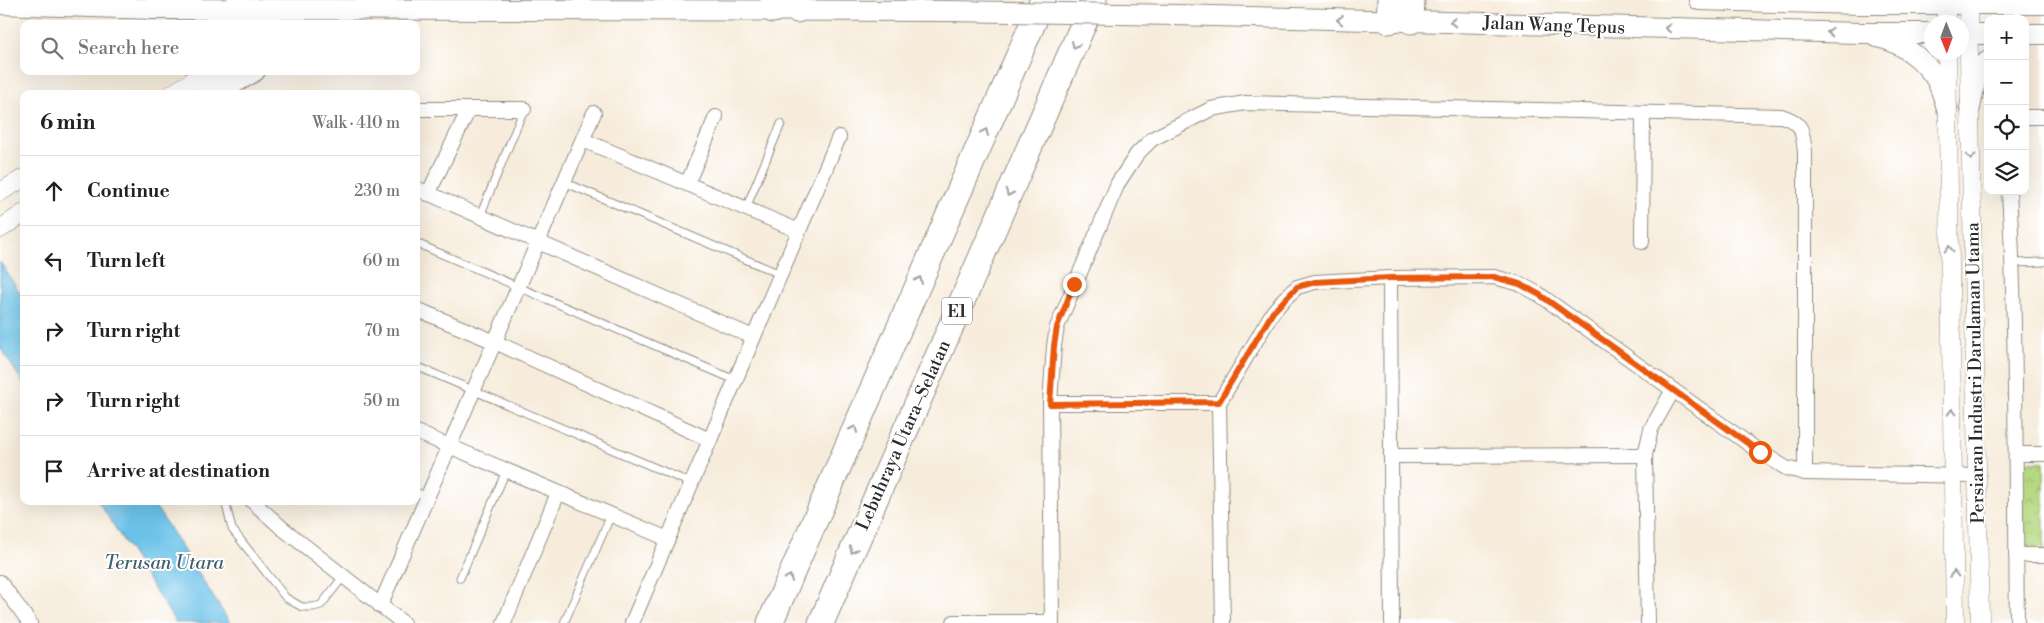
<!DOCTYPE html>
<meta charset="utf-8">
<style>
body{margin:0;font-family:"Libre Bodoni",serif;background:#f2f2f2;color:#202124}
.controls{position:absolute;right:15px;top:15px;display:grid;overflow:hidden;border-radius:10px;box-shadow:0 5px 20px #0002}
.controls button{width:45px;height:45px;display:grid;place-items:center;padding:0;border:0;border-bottom:1px solid #e0e0e0;background:#fff;color:#202124;font:25px sans-serif}
.compass{position:absolute;left:1924px;top:15px;width:45px;height:45px;border-radius:50%;background:#fff;box-shadow:0 5px 20px #0002;rotate:179deg}
.stop{position:absolute;width:15px;height:15px;margin:-11px;border:4px solid #ea580c;border-radius:50%;background:#fff}
.stop.end{background:#ea580c;border-color:#fff;box-shadow:0 1px 5px #0008}
.list{margin:0;padding:0;list-style:none}
h2{display:flex;justify-content:space-between;align-items:center;height:65px;margin:0;padding:0 20px;font-size:21px}
h2 small{font-size:16px;font-weight:400;color:#757577}
.list li{display:grid;grid-template-columns:32px 1fr auto;gap:15px;align-items:center;box-sizing:border-box;height:70px;padding:0 20px;border-top:1px solid #e0e0e0}
.list b{display:block;font-size:19px;white-space:nowrap}
.list em{font-size:16px;font-style:normal;color:#757577}
.icon{flex:none;width:28px;height:28px;fill:none;stroke:currentColor;stroke-width:2;stroke-linecap:round;stroke-linejoin:round}
.map{position:relative;flex:none;width:2044px;height:623px;overflow:hidden}
.search{position:absolute;background:#fff;box-shadow:0 5px 20px #0002;left:20px;top:20px;width:400px;height:55px;display:flex;align-items:center;gap:12px;box-sizing:border-box;padding:0 18px;border-radius:10px;color:#757577;font-size:19px}
.panel{position:absolute;background:#fff;box-shadow:0 5px 20px #0002;left:20px;top:90px;width:400px;height:415px;border-radius:10px}
.map>svg:first-child{display:block}
.park{fill:url(#park-crowns);stroke:#708256}
.water{fill:#6ac2e8;stroke:#4a768a}
.lines{fill:none;stroke-linecap:round;stroke-linejoin:round}
.service-casing{stroke:#918c83;stroke-width:9}
.minor-casing{stroke:#918c83;stroke-width:16}
.tertiary-casing{stroke:#918c83;stroke-width:19}
.secondary-casing{stroke:#918c83;stroke-width:22}
.motorway-casing{stroke:#918c83;stroke-width:27}
.service{stroke:#fff;stroke-width:7}
.minor{stroke:#fff;stroke-width:14}
.tertiary{stroke:#fff;stroke-width:18}
.secondary{stroke:#fff;stroke-width:20}
.motorway{stroke:#fff;stroke-width:25}
.secondary-bridge-casing{stroke:#918c83;stroke-width:22;stroke-linecap:butt}
.secondary-bridge{stroke:#fff;stroke-width:20}
.oneway{stroke:#a0a0a0}
.route{stroke:#ea580c;stroke-width:6}
.labels{text-anchor:middle;stroke-width:4;stroke-linejoin:round;paint-order:stroke}
.shield{fill:#fff;stroke:#6b6b6b;stroke-width:1}
.shield-label{font-size:16px;font-weight:bold;fill:#2b2b2b}
.street-label{font-size:18px;fill:#2b2b2b;stroke:#fff}
.water-label{font-size:19px;font-style:italic;fill:#41606d;stroke:#fff}
</style>
<div class="map">
<svg width="2044" height="623" viewBox="0 0 2044 623">
<defs>
<pattern id="park-crowns" width="20" height="18" patternUnits="userSpaceOnUse" patternTransform="scale(1.25)"><rect width="20" height="18" fill="#b5d880"/><path d="M2 6a3 3 0 1 1 6 0M12 15a3 3 0 1 1 6 0" fill="none" stroke="#9cba6f"/></pattern>
</defs>
<rect width="100%" height="100%" fill="#fff"/>
<filter id="ink" filterUnits="userSpaceOnUse"><feTurbulence type="fractalNoise" baseFrequency=".02" numOctaves="2"/><feDisplacementMap in="SourceGraphic" scale="10" xChannelSelector="R" yChannelSelector="G"/><feConvolveMatrix kernelMatrix="1 2 1 2 8 2 1 2 1" color-interpolation-filters="sRGB"/></filter>
<filter id="wash" filterUnits="userSpaceOnUse"><feTurbulence type="fractalNoise" baseFrequency=".0096" numOctaves="4" result="noise"/><feDisplacementMap in="SourceGraphic" scale="20" xChannelSelector="R" yChannelSelector="G"/><feGaussianBlur stdDeviation="1.12" result="paint"/><feColorMatrix in="noise" values="0 0 0 0 0 0 0 0 0 0 0 0 0 0 0 0 0 1.4 0 .05"/><feComposite in="paint" operator="in"/></filter>
<g filter="url(#wash)">
<rect width="100%" height="100%" fill="#f7ecdb"/>
<path class="park" d="M 2014,462 L 2044,462 L 2044,551 L 2014,552 Z"/>
<g class="water">
<path d="M 0,262 L 24,299 L 24,384 L 0,347 Z"/>
<path d="M 98,501 L 152,501 L 230,623 L 176,623 Z"/>
</g>
</g>
<g filter="url(#ink)">
<g class="lines">
<g class="service-casing">
<g id="service">
<path d="M 564,182 L 780,274"/>
<path d="M 746,208 L 781,124"/>
<path d="M 480,216 L 524,109"/>
<path d="M 416,243 L 735,380"/>
<path d="M 2013,263 L 2044,262"/>
<path d="M 416,366 L 691,483"/>
<path d="M 416,492 L 427,497"/>
<path d="M 225,501 L 232,529 L 286,598 L 302,607 L 313,607 L 321,605 L 343,577"/>
<path d="M 460,578 L 506,471"/>
<path d="M 564,623 L 611,515"/>
</g>
</g>
<g class="minor-casing">
<g id="minor">
<path d="M 416,109 L 524,109"/>
<path d="M 2025,117 L 2044,117"/>
<path d="M 583,140 L 799,231"/>
<path d="M 687,184 L 716,117"/>
<path d="M 416,188 L 753,337"/>
<path d="M 2009,191 C 2017,335 2015,479 2017,623"/>
<path d="M 428,194 L 469,109"/>
<path d="M 1642,242 L 1643,114"/>
<path d="M 1390,278 L 1392,623"/>
<path d="M 416,309 L 495,342 L 710,440"/>
<path d="M 1050,403 L 1219,403"/>
<path d="M 416,432 L 668,539"/>
<path d="M 2016,454 L 2044,454"/>
<path d="M 1392,456 L 1645,455"/>
<path d="M 252,501 L 282,528 L 403,623"/>
<path d="M 2016,555 L 2044,555"/>
<path d="M 0,582 L 30,623"/>
<path d="M 380,606 L 594,113"/>
<path d="M 954,622 L 1052,622"/>
<path d="M 504,623 L 558,493"/>
<path d="M 632,623 L 839,137"/>
<path d="M 1052,623 L 1050,403 L 1054,346 L 1057,327 L 1118,183 L 1137,154 L 1152,139 L 1211,109 L 1245,103 L 1781,116 C 1804,123 1802,131 1805,152 L 1805,473"/>
<path d="M 1223,623 L 1219,403 L 1273,312 L 1284,299 L 1297,287 L 1315,282 L 1390,278 L 1494,277 L 1520,284 L 1540,295 L 1760,452 L 1786,468 L 1805,473 L 1977,476"/>
<path d="M 1648,623 L 1645,455 L 1651,429 L 1673,390"/>
</g>
</g>
<g class="tertiary-casing">
<g id="tertiary">
<path d="M 1946,4 L 1946,22"/>
<path d="M 1968,5 L 1980,623"/>
<path d="M 231,24 L 236,10 L 236,0"/>
<path d="M 1947,52 L 1955,623"/>
<path d="M 172,94 L 196,79 L 203,71"/>
<path d="M 205,94 L 226,71"/>
<path d="M 0,192 L 24,178"/>
<path d="M 0,229 L 24,213"/>
</g>
</g>
<g class="secondary-casing">
<g id="secondary">
<path d="M 1699,0 L 1860,4 L 2044,4"/>
<path d="M 0,4 L 152,9 L 948,11"/>
<path d="M 1176,15 L 1860,33 L 1932,33"/>
<path d="M 1962,34 L 1988,34"/>
<path d="M 2025,34 L 2044,34"/>
<path d="M 1877,37 C 1901,42 1923,58 1936,79 C 1941,88 1944,99 1947,108"/>
<path d="M 196,79 L 197,71"/>
<path d="M 216,94 L 255,71"/>
<path d="M 1970,108 L 1977,72 L 1988,61"/>
</g>
</g>
<g class="motorway-casing">
<g id="motorway">
<path d="M 797,0 L 797,10"/>
<path d="M 773,10 L 773,0"/>
<path d="M 1389,21 L 1390,0"/>
<path d="M 1411,21 L 1412,0"/>
<path d="M 770,623 L 1043,0"/>
<path d="M 821,623 L 1094,0"/>
</g>
</g>
<use href="#service" class="service"/>
<use href="#minor" class="minor"/>
<use href="#tertiary" class="tertiary"/>
<use href="#secondary" class="secondary"/>
<use href="#motorway" class="motorway"/>
<g class="secondary-bridge-casing">
<path id="secondary-bridge" d="M 948,11 L 1176,15"/>
</g>
<use href="#secondary-bridge" class="secondary-bridge"/>
</g>
<defs><path id="oneway-chevron" d="M-2-3.5L2.5 0L-2 3.5" fill="none" stroke-width="1.6" stroke-linecap="round" stroke-linejoin="round" transform="scale(1.25)"/></defs>
<g class="oneway">
<use href="#oneway-chevron" transform="translate(1340 20) rotate(-178)"/>
<use href="#oneway-chevron" transform="translate(1453 22) rotate(-178)"/>
<use href="#oneway-chevron" transform="translate(1668 28) rotate(-178)"/>
<use href="#oneway-chevron" transform="translate(1830 32) rotate(-178)"/>
<use href="#oneway-chevron" transform="translate(1075 45) rotate(114)"/>
<use href="#oneway-chevron" transform="translate(985 132) rotate(-66)"/>
<use href="#oneway-chevron" transform="translate(1971 157) rotate(89)"/>
<use href="#oneway-chevron" transform="translate(1009 193) rotate(114)"/>
<use href="#oneway-chevron" transform="translate(1949 249) rotate(-91)"/>
<use href="#oneway-chevron" transform="translate(919 280) rotate(-66)"/>
<use href="#oneway-chevron" transform="translate(1952 412) rotate(-91)"/>
<use href="#oneway-chevron" transform="translate(854 429) rotate(-66)"/>
<use href="#oneway-chevron" transform="translate(853 550) rotate(113)"/>
<use href="#oneway-chevron" transform="translate(1954 574) rotate(-91)"/>
<use href="#oneway-chevron" transform="translate(789 578) rotate(-67)"/>
</g>
</g>
<g class="lines" filter="url(#ink)">
<path class="route" d="M 1074,284 L 1057,327 L 1054,346 L 1050,404 L 1219,402 L 1273,312 L 1297,287 L 1315,282 L 1390,278 L 1494,277 L 1520,284 L 1540,295 L 1760,452"/>
</g>
<g class="labels">
<rect class="shield" x="942" y="297.5" width="30" height="27" rx="4"/>
<g class="shield-label">
<text x="957" y="317">E1</text>
</g>
<g class="street-label">
<text transform="translate(1554 25) rotate(2)" y="6">Jalan Wang Tepus</text>
<text transform="translate(1975 373) rotate(-91)" y="6">Persiaran Industri Darulaman Utama</text>
<text transform="translate(903 435) rotate(-66)" y="6">Lebuhraya Utara–Selatan</text>
</g>
<g class="water-label">
<text x="164" y="569">Terusan Utara</text>
</g>
</g>
</svg>
<div class="controls">
<button>+</button>
<button>−</button>
<button><svg class="icon" aria-label="locate" viewBox="0 0 24 24"><circle cx="12" cy="12" r="6"/><path d="M12 2v4M12 18v4M2 12h4M18 12h4"/></svg></button>
<button><svg class="icon" aria-label="layers" viewBox="0 0 24 24"><path d="M12 4l9 5-9 5-9-5zM3 14l9 5 9-5"/></svg></button>
</div>
<svg class="compass" viewBox="-18 -18 36 36"><path d="M0-13l5 13h-10z" fill="#e53935"/><path d="M0 13l5-13h-10z" fill="#757577"/></svg>
<div class="stop" style="left:1760px;top:452px"></div>
<div class="stop end" style="left:1074px;top:284px"></div>
<div class="search"><svg class="icon" aria-label="search" viewBox="0 0 24 24"><circle cx="10" cy="10" r="6"/><path d="M15 15l6 6"/></svg>Search here</div>
<section class="panel">
<h2>6 min<small>Walk · 410 m</small></h2>
<ul class="list">
<li><svg class="icon" aria-label="ahead" viewBox="0 0 24 24"><path d="M12 20V5M6 11l6-6 6 6"/></svg><div><b>Continue</b></div><em>230 m</em></li>
<li><svg class="icon" aria-label="left" viewBox="0 0 24 24"><path d="M17 20v-9H6M10 6l-5 5 5 5"/></svg><div><b>Turn left</b></div><em>60 m</em></li>
<li><svg class="icon" aria-label="right" viewBox="0 0 24 24"><path d="M7 20v-9h11M14 6l5 5-5 5"/></svg><div><b>Turn right</b></div><em>70 m</em></li>
<li><svg class="icon" aria-label="right" viewBox="0 0 24 24"><path d="M7 20v-9h11M14 6l5 5-5 5"/></svg><div><b>Turn right</b></div><em>50 m</em></li>
<li><svg class="icon" aria-label="arrive" viewBox="0 0 24 24"><path d="M6 21V4h12l-3 4 3 4H6"/></svg><div><b>Arrive at destination</b></div></li>
</ul>
</section>
</div>
